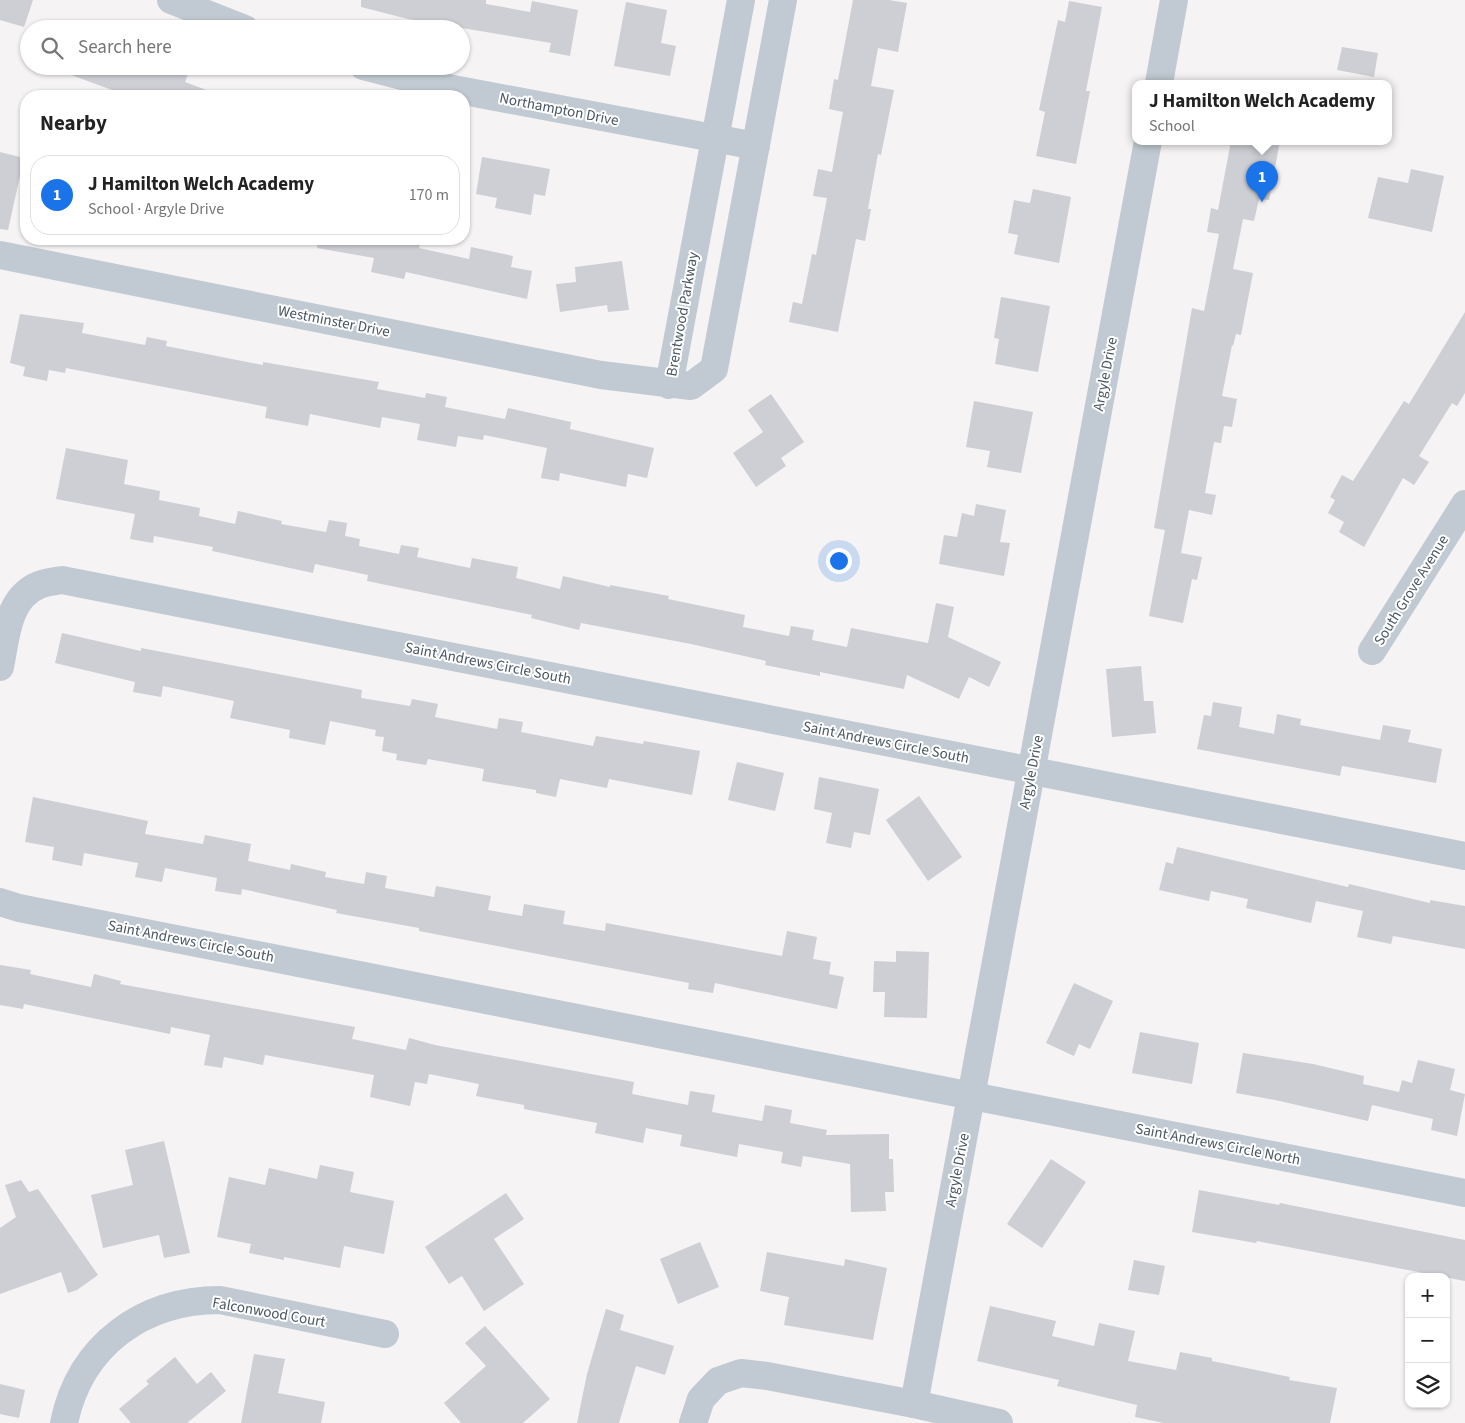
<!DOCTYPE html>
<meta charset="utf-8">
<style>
body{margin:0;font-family:"Source Sans 3",sans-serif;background:#f6f6f6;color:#222}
.controls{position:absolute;right:15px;bottom:15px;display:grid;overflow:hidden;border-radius:10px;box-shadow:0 1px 4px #0004}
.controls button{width:45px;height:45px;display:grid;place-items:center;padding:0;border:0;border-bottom:1px solid #e0e0e0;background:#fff;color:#222;font:25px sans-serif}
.you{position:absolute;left:838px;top:560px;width:18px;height:18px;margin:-12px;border:4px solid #fff;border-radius:50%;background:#1a73e8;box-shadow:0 0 0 8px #1a73e833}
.badge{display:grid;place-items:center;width:32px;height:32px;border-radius:50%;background:#1a73e8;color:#fff;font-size:16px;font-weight:700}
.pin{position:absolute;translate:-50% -41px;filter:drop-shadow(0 1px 2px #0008)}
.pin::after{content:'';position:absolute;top:26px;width:18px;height:15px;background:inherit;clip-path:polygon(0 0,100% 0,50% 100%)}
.popup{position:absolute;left:1132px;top:80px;width:260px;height:65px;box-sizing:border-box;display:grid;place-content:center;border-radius:10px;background:#fff;filter:drop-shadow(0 1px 4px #0005);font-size:16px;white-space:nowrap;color:#767676}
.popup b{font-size:19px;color:#222}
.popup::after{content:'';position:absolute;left:50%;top:100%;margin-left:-10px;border:10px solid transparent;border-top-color:#fff}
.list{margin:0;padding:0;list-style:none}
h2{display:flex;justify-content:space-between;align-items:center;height:65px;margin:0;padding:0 20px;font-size:21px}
h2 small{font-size:16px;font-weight:400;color:#767676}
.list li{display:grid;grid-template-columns:32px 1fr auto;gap:15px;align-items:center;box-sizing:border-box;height:80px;margin:0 10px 10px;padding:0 10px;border:1px solid #e0e0e0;border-radius:20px}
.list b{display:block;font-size:19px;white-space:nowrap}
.list p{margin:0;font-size:16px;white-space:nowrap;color:#767676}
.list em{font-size:16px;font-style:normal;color:#767676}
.icon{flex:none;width:28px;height:28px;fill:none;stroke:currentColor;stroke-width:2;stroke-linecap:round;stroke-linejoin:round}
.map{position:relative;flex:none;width:1465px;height:1423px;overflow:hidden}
.search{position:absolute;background:#fff;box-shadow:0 1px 4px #0004;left:20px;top:20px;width:450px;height:55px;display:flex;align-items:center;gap:12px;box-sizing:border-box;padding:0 18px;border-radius:28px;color:#767676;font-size:19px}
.panel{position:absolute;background:#fff;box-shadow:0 1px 4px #0004;left:20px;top:90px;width:450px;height:155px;border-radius:20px}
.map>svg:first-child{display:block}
.building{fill:#cdcfd5}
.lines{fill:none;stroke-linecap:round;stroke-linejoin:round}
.minor{stroke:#c1cad2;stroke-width:28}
.labels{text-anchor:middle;stroke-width:4;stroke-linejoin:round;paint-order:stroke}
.street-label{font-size:15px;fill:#4a5661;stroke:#fff}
</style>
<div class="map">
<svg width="1465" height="1423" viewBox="0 0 1465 1423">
<rect width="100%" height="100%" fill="#f5f3f3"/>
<g class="building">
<path d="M 0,0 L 33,0 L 24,27 L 0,20 Z"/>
<path d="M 361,0 L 486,0 L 486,4 L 530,12 L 532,1 L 578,10 L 570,56 L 549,52 L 551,43 L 408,19 L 361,7 Z"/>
<path d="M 853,0 L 889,0 L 907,3 L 898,52 L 878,48 L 871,86 L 894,90 L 881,155 L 878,154 L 868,209 L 871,209 L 865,241 L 856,239 L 838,332 L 789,322 L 793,302 L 802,304 L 812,254 L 816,255 L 827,198 L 813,196 L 818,169 L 832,172 L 843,112 L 829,109 L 834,79 L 838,80 Z"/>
<path d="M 1069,1 L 1102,7 L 1086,91 L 1090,91 L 1076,164 L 1036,156 L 1045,112 L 1039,110 L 1058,20 L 1065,22 Z"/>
<path d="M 626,2 L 667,10 L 661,43 L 676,46 L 670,76 L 614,66 Z"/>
<path d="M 1342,47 L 1378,53 L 1374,77 L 1337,70 Z"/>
<path d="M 52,66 L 191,66 L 185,82 L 217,94 L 216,96 L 109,96 L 112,90 L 52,68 Z"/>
<path d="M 1231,141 L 1280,141 L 1269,200 L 1259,199 L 1254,221 L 1243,219 L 1233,269 L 1253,273 L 1241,335 L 1236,334 L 1233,346 L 1232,345 L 1222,396 L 1237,399 L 1232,427 L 1224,426 L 1221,443 L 1214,442 L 1205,493 L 1216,495 L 1212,515 L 1189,510 L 1181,553 L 1202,557 L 1197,580 L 1192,579 L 1183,623 L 1149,616 L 1165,530 L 1154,528 L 1192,308 L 1204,311 L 1219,234 L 1207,232 L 1211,208 L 1218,210 Z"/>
<path d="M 0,152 L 24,158 L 8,230 L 0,229 Z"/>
<path d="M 482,157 L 550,169 L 545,196 L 534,194 L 531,215 L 495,208 L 497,198 L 476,194 Z"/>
<path d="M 1411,169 L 1444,176 L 1432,232 L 1368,218 L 1378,177 L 1408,183 Z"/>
<path d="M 1033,189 L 1071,197 L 1059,263 L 1014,254 L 1018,235 L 1008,233 L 1014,200 L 1030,203 Z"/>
<path d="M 318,239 L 422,239 L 419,248 L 469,259 L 471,247 L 513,256 L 511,267 L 532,271 L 527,299 L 406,272 L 404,279 L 371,272 L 374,258 L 317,248 Z"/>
<path d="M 622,261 L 629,310 L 608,312 L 607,305 L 560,312 L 556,284 L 576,282 L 575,267 Z"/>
<path d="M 1001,297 L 1050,306 L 1038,372 L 995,364 L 999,339 L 994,338 Z"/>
<path d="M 1465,312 L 1465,393 L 1457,406 L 1452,403 L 1419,456 L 1429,462 L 1414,485 L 1403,478 L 1364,547 L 1339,532 L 1344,522 L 1328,513 L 1335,500 L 1330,497 L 1342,475 L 1353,481 L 1404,401 L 1409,404 Z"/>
<path d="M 20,314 L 84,323 L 82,333 L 145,345 L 147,337 L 167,341 L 166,346 L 263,365 L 263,362 L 379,382 L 377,389 L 425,398 L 426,393 L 447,397 L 445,407 L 505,419 L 508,408 L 571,422 L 570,429 L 654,448 L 647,478 L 628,474 L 626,487 L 560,473 L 559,481 L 541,478 L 547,448 L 484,435 L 483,440 L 458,436 L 456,447 L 417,440 L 420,424 L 382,417 L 380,428 L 310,414 L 308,426 L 265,418 L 267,407 L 66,368 L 65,373 L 49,370 L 47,381 L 23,376 L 25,367 L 10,363 Z"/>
<path d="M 771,394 L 804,442 L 781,458 L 786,466 L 756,487 L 733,453 L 763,432 L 748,410 Z"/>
<path d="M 974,401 L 1033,412 L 1021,473 L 987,467 L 990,451 L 966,447 Z"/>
<path d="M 66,448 L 128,460 L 124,484 L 160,491 L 159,500 L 200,508 L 199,516 L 235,524 L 238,511 L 282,521 L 281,524 L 326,532 L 329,520 L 347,523 L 345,536 L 360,539 L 359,546 L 399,554 L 401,545 L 419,548 L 417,557 L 470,568 L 472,558 L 518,567 L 516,578 L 560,589 L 563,576 L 610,587 L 610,585 L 669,596 L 668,599 L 745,615 L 743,627 L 789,636 L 791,626 L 814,630 L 812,640 L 847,647 L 851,628 L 928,643 L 936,603 L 954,607 L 948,637 L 1001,662 L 989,687 L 969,677 L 959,699 L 907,675 L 904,689 L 820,672 L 820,676 L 765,665 L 766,661 L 691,644 L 581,623 L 579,630 L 531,618 L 532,615 L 367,581 L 368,575 L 315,564 L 313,573 L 212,551 L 213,547 L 154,536 L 153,543 L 130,539 L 135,514 L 56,499 Z"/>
<path d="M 976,504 L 1006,510 L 1000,542 L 1010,543 L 1004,576 L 939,564 L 944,535 L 957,537 L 962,513 L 974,516 Z"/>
<path d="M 62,633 L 141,651 L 141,648 L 362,690 L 361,698 L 410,706 L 412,699 L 438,704 L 435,717 L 497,729 L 499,718 L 523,722 L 521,732 L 593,746 L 596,736 L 643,744 L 644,741 L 700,751 L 692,795 L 609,779 L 607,788 L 560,779 L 556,797 L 536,793 L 536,790 L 482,781 L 484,769 L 428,759 L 426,765 L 396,760 L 397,754 L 382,751 L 384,737 L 375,736 L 376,730 L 330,721 L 325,745 L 289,738 L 290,730 L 230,718 L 234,701 L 163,686 L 161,697 L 133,692 L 135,682 L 55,663 Z"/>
<path d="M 1141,666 L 1144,701 L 1153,701 L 1156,733 L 1112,737 L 1106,669 Z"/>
<path d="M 1213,702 L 1242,707 L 1239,727 L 1274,734 L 1277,714 L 1301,719 L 1300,725 L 1380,740 L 1383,725 L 1411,730 L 1408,742 L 1442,749 L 1436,783 L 1342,766 L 1340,776 L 1197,749 L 1204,715 L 1211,716 Z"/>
<path d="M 737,762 L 784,773 L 775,811 L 728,800 Z"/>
<path d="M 819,777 L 879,789 L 870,835 L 854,832 L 851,848 L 826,843 L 832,813 L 814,809 Z"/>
<path d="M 919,796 L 962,857 L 928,881 L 886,820 Z"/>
<path d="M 33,797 L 148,821 L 145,834 L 203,844 L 205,835 L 251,844 L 248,861 L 290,870 L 291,864 L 326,872 L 325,877 L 364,884 L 366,872 L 387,876 L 385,888 L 434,897 L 436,886 L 491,896 L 488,910 L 522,916 L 524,904 L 565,911 L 563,924 L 605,931 L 606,923 L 782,956 L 787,931 L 817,937 L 813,959 L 831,962 L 829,974 L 844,977 L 837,1009 L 715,983 L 713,993 L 688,989 L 689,983 L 419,931 L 419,928 L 336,913 L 337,910 L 242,889 L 241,895 L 215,891 L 217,878 L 165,868 L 162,882 L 135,877 L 138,863 L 84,853 L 82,866 L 52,860 L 54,847 L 25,842 Z"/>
<path d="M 1177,847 L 1348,887 L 1349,884 L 1430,903 L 1430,900 L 1465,906 L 1465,949 L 1393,936 L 1391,944 L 1357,937 L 1363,911 L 1316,901 L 1311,923 L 1246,908 L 1248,899 L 1211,891 L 1209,901 L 1159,890 L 1166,862 L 1173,864 Z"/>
<path d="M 896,951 L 929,952 L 927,1018 L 884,1017 L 885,992 L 873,992 L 874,961 L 896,962 Z"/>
<path d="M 0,965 L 31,970 L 30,974 L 91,987 L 94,974 L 121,981 L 120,984 L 355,1027 L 352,1039 L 406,1050 L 409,1038 L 435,1045 L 634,1082 L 632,1094 L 688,1105 L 690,1091 L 715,1095 L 712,1112 L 762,1121 L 765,1105 L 792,1110 L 790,1123 L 827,1130 L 826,1135 L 889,1134 L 889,1159 L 893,1159 L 894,1192 L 885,1192 L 886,1211 L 851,1212 L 850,1164 L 803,1156 L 801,1167 L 781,1163 L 783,1152 L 739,1144 L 737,1157 L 680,1146 L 682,1135 L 646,1128 L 643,1143 L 595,1133 L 597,1123 L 524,1109 L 524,1105 L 476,1096 L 479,1084 L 429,1074 L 427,1084 L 415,1082 L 410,1106 L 370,1097 L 374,1075 L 265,1055 L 263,1065 L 224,1057 L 222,1068 L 204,1065 L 210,1035 L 171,1027 L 170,1034 L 24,1004 L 23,1009 L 0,1005 Z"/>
<path d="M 1074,983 L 1113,1001 L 1090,1049 L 1079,1044 L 1074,1056 L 1046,1043 Z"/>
<path d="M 1140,1032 L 1199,1043 L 1192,1084 L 1132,1073 Z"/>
<path d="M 1243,1053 L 1313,1064 L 1364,1076 L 1363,1084 L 1399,1092 L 1402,1080 L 1412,1083 L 1418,1060 L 1455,1069 L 1450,1090 L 1465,1094 L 1457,1136 L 1431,1130 L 1433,1119 L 1372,1105 L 1368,1121 L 1275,1100 L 1236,1093 Z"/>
<path d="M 164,1141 L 190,1253 L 164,1258 L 159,1235 L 103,1248 L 91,1195 L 133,1185 L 125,1150 Z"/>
<path d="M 1051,1159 L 1086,1182 L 1042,1248 L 1007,1224 Z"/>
<path d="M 320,1165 L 354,1172 L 350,1192 L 394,1201 L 384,1254 L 344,1246 L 340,1268 L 284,1257 L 284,1260 L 249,1253 L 251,1244 L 217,1237 L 229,1177 L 265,1185 L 269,1168 L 317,1179 Z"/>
<path d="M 21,1180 L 29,1192 L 38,1189 L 98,1275 L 77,1290 L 68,1293 L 61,1272 L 0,1294 L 0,1228 L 16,1217 L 5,1185 Z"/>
<path d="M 1199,1190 L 1279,1205 L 1280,1203 L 1465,1240 L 1465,1281 L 1257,1241 L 1256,1243 L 1192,1232 Z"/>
<path d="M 506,1193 L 524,1219 L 494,1239 L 524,1284 L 484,1311 L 462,1276 L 449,1284 L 425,1247 Z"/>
<path d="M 700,1242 L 719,1287 L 678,1304 L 660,1259 Z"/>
<path d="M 767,1252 L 844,1266 L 845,1259 L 887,1268 L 873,1340 L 784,1325 L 789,1297 L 760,1291 Z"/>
<path d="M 1134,1260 L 1165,1266 L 1159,1295 L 1128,1290 Z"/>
<path d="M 990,1306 L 1056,1321 L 1052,1336 L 1094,1346 L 1099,1323 L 1135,1331 L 1128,1361 L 1176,1370 L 1180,1352 L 1212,1358 L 1212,1361 L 1290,1377 L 1289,1380 L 1337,1388 L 1330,1423 L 1164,1423 L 1135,1417 L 1137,1405 L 1057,1386 L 1059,1380 L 977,1361 Z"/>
<path d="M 606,1309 L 624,1315 L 620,1330 L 674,1346 L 665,1375 L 636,1366 L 619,1423 L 577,1423 L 587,1374 Z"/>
<path d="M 485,1326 L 550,1399 L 523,1423 L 461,1423 L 444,1403 L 486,1366 L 465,1343 Z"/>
<path d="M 254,1354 L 285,1359 L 278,1393 L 325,1402 L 321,1423 L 241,1423 Z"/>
<path d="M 175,1357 L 197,1384 L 211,1372 L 226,1391 L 187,1423 L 131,1423 L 119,1409 L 149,1384 L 146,1381 Z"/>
<path d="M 0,1384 L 25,1390 L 19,1418 L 0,1414 Z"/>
</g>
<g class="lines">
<g class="minor">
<path d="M 171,0 L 245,29"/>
<path d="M 363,66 L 448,88 L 756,146"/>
<path d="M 1159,83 L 1174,0"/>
<path d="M 0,255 L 601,375 L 691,386 L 714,369 L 783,0"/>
<path d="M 669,385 L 741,0"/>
<path d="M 1372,651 L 1465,504"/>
<path d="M 0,667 C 6,638 7,598 39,585 C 46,582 55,581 62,580 L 1465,856"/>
<path d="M 0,902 L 19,908 L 1465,1193"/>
<path d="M 914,1404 L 1148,141"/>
<path d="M 64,1423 C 80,1345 143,1300 220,1300 L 385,1334"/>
<path d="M 693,1423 L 701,1399 L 718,1381 L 741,1373 L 767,1376 L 914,1404 L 999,1423"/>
</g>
</g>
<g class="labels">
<g class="street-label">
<text transform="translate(559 109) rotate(11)" y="5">Northampton Drive</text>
<text transform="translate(682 314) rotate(-80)" y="5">Brentwood Parkway</text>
<text transform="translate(334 321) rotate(11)" y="5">Westminster Drive</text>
<text transform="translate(1105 374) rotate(-79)" y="5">Argyle Drive</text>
<text transform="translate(1411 590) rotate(-58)" y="5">South Grove Avenue</text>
<text transform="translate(488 663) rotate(11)" y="5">Saint Andrews Circle South</text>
<text transform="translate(886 742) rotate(11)" y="5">Saint Andrews Circle South</text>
<text transform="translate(1031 772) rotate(-79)" y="5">Argyle Drive</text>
<text transform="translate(191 941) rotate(11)" y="5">Saint Andrews Circle South</text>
<text transform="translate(1218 1144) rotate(11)" y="5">Saint Andrews Circle North</text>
<text transform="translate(957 1170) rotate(-79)" y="5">Argyle Drive</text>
<text transform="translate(269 1312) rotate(10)" y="5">Falconwood Court</text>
</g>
</g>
</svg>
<div class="controls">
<button>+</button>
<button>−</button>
<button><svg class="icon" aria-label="layers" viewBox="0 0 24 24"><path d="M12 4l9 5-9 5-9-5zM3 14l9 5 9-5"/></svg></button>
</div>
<div class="you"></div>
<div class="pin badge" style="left:1262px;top:202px">1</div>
<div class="popup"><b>J Hamilton Welch Academy</b>School</div>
<div class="search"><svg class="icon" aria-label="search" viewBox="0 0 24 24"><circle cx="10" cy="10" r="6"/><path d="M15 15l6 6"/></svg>Search here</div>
<section class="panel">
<h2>Nearby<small></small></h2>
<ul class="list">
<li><span class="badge">1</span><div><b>J Hamilton Welch Academy</b><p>School · Argyle Drive</p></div><em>170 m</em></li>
</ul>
</section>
</div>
